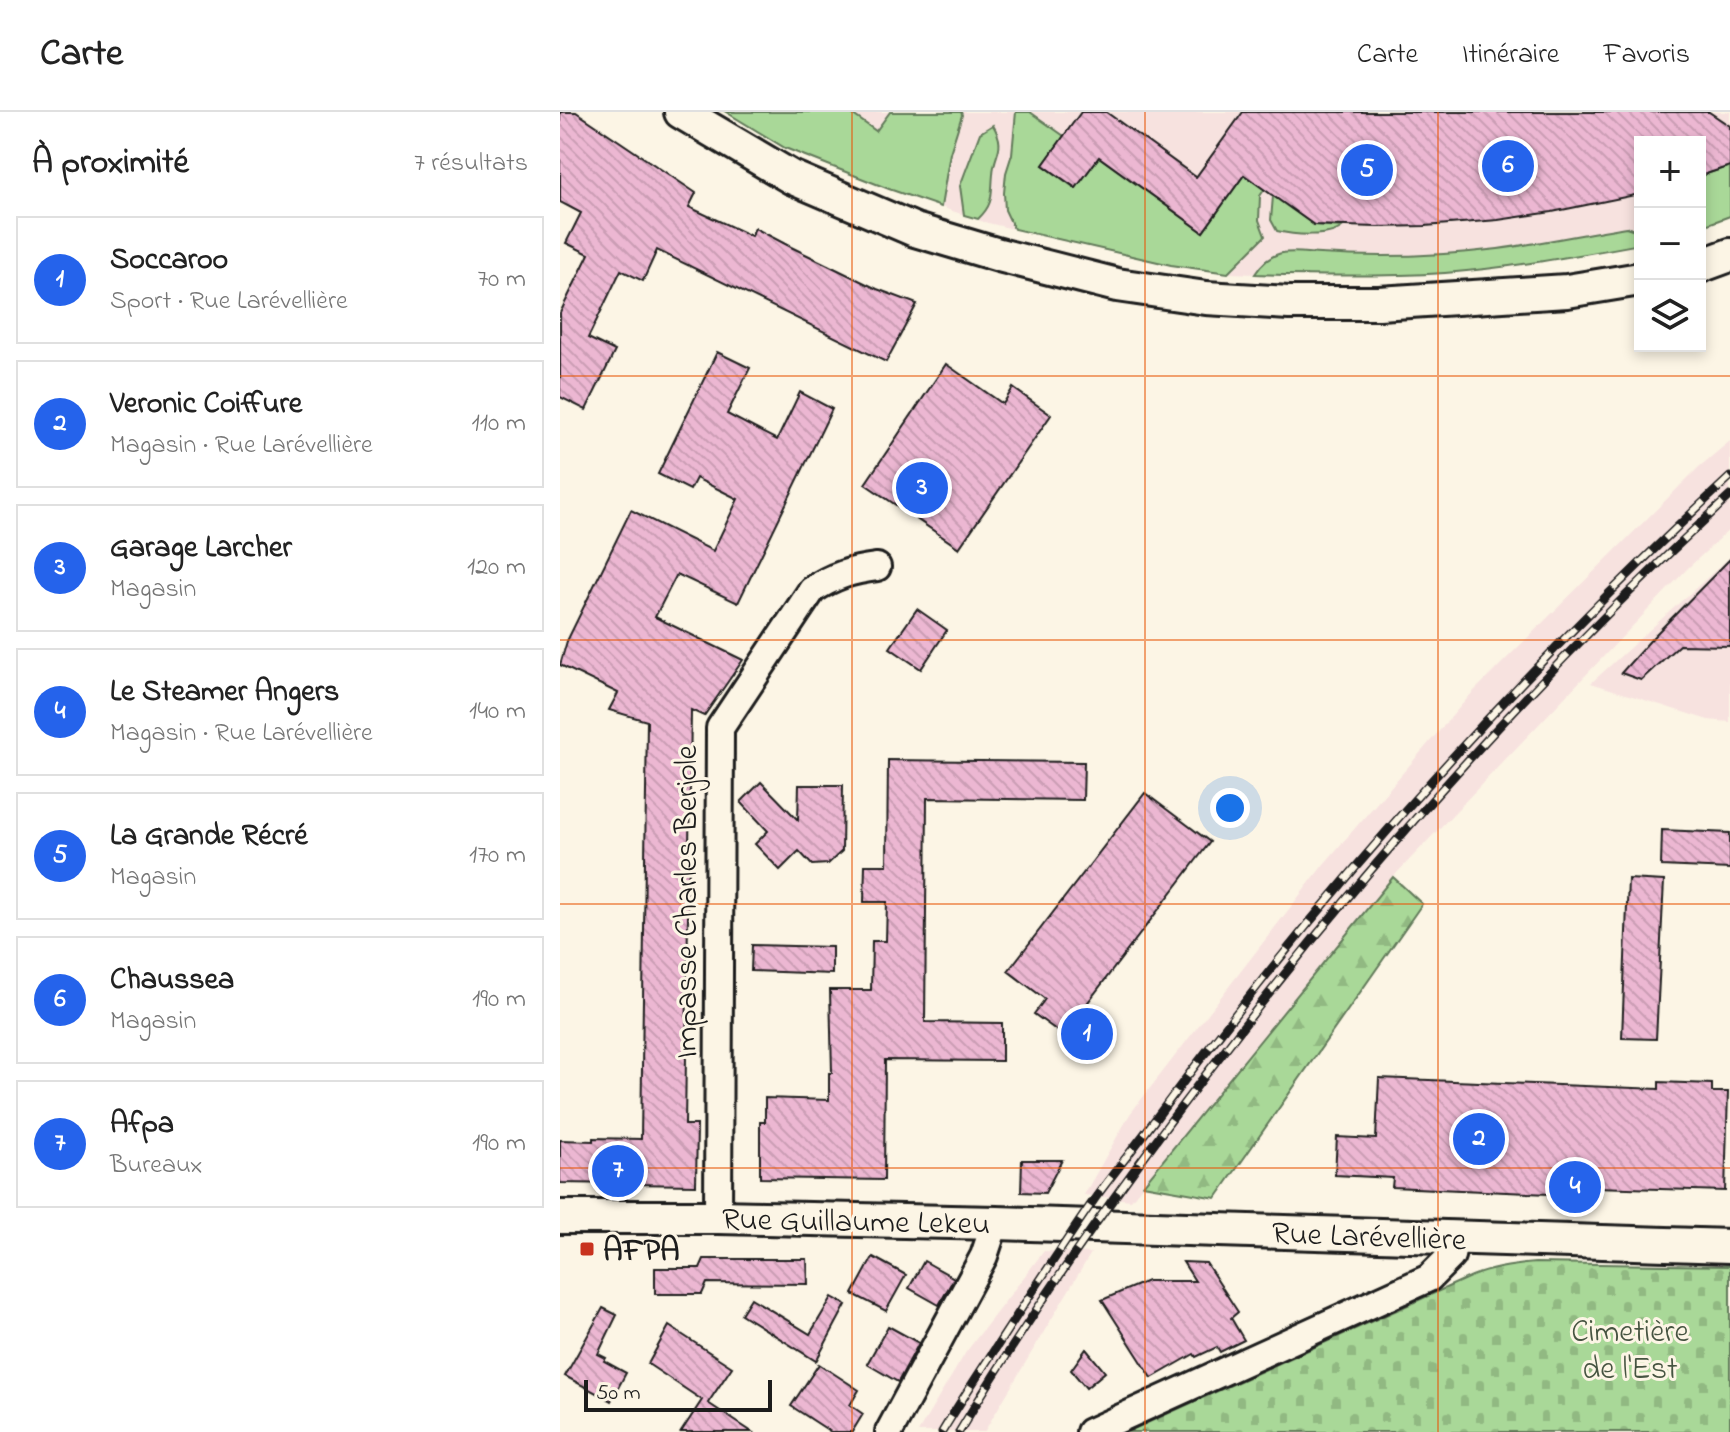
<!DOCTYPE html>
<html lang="fr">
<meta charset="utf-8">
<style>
body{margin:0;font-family:"Indie Flower",sans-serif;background:#f2f2f2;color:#222}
.controls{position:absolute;right:24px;top:24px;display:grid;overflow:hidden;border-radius:0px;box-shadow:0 4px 12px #0003}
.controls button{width:72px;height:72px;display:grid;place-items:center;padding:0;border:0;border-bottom:2px solid #e0e0e0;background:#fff;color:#222;font:40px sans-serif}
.scale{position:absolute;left:24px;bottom:20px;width:188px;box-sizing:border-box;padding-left:8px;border:4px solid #1c1c1c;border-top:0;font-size:22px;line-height:28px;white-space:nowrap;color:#1c1c1c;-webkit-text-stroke:6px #fcf5e5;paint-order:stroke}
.you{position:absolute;left:670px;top:696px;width:28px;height:28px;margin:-20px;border:6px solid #fff;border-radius:50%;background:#1a73e8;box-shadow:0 0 0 12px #1a73e833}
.badge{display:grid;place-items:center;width:52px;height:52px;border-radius:50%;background:#2563eb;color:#fff;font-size:26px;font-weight:700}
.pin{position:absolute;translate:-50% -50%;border:4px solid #fff;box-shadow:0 2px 8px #0006}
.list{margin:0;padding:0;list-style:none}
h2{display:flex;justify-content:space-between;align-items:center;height:104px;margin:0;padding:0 32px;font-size:34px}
h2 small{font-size:26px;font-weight:400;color:#767676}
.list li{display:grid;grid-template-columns:52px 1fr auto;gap:24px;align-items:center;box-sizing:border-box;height:128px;margin:0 16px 16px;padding:0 16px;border:2px solid #e0e0e0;border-radius:0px}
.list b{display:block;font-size:30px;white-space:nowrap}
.list p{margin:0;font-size:26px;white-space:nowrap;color:#767676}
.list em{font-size:26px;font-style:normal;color:#767676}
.icon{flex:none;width:44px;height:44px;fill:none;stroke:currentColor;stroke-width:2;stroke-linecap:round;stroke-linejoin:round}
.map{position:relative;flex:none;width:1170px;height:1320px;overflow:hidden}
header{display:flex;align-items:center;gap:48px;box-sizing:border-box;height:112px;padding:0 40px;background:#fff;border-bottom:2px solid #e0e0e0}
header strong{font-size:38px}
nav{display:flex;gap:44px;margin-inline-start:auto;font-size:28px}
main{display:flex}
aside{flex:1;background:#fff}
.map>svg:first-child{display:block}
.built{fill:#f7e2df}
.green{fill:#a9d898;stroke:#627a5a;stroke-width:2}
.forest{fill:url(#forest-firs);stroke:#627a5a;stroke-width:2}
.cemetery{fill:url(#cemetery-stones);stroke:#627a5a;stroke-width:2}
.building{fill:url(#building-back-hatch);stroke:#1c1c1c;stroke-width:2}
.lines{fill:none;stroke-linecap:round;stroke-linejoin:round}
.minor-casing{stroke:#1c1c1c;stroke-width:32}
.tertiary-casing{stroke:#1c1c1c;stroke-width:38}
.minor{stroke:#fcf5e5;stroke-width:26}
.tertiary{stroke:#fcf5e5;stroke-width:32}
.rail-casing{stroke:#1c1c1c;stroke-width:9}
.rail{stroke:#fcf5e5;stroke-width:6;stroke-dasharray:18;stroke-linecap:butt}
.grid{fill:none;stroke:#e8590c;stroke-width:2;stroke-opacity:0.55}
.poi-dot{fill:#c8321e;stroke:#fcf5e5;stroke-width:3}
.labels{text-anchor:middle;stroke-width:6;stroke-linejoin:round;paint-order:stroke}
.street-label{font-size:32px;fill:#1c1c1c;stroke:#fcf5e5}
.poi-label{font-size:32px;font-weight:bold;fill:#1c1c1c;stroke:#fcf5e5;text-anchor:start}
.park-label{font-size:32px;fill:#465441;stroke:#fcf5e5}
</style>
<header>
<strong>Carte</strong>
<nav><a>Carte</a><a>Itinéraire</a><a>Favoris</a></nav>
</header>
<main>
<aside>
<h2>À proximité<small>7 résultats</small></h2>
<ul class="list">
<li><span class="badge">1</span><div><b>Soccaroo</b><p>Sport · Rue Larévellière</p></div><em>70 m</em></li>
<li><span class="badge">2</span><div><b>Veronic Coiffure</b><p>Magasin · Rue Larévellière</p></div><em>110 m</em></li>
<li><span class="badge">3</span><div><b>Garage Larcher</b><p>Magasin</p></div><em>120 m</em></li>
<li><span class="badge">4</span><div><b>Le Steamer Angers</b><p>Magasin · Rue Larévellière</p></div><em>140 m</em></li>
<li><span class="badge">5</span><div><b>La Grande Récré</b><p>Magasin</p></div><em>170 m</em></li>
<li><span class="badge">6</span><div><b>Chaussea</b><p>Magasin</p></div><em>190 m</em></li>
<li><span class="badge">7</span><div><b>Afpa</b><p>Bureaux</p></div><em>190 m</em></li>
</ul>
</aside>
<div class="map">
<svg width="1170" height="1320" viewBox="0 0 1170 1320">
<defs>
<pattern id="forest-firs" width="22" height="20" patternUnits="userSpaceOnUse" patternTransform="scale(2)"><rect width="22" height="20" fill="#a9d898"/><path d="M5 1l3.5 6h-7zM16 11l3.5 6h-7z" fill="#91b982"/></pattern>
<pattern id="cemetery-stones" width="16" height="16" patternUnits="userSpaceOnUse" patternTransform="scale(2)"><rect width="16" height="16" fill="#a9d898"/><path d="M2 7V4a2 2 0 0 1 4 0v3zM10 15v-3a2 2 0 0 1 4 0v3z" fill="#91b982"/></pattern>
<pattern id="building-back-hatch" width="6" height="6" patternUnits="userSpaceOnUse" patternTransform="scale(2)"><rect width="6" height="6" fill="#ecb7d2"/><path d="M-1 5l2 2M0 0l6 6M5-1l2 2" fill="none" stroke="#ca9db4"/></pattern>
</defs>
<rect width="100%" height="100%" fill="#fcf5e5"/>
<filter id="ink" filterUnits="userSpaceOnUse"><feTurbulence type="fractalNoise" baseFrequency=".0125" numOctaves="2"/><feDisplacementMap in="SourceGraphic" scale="16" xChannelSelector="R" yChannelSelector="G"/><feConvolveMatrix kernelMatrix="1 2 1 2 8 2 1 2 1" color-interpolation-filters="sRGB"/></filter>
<g filter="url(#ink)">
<g class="built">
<path d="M 166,0 L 1170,0 L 1170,104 L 1140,115 L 1140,30 L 1080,30 L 1080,132 L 996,147 L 885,161 L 759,164 L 668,161 L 611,153 L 555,141 L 424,110 L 329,77 L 225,36 Z"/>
<path d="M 1170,329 L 1170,417 L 1128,456 L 833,765 L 571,1088 L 524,1083 L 570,1002 L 764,752 L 912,581 L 1139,355 Z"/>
<path d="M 1170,445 L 1170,610 L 1148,608 L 1031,571 Z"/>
<path d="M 484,1139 L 531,1141 L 424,1320 L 358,1320 L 406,1240 Z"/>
</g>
<g class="green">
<path d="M 166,0 L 289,0 L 316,19 L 330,0 L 401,0 L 402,3 L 390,41 L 381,95 L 329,77 L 225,36 Z"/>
<path d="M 456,0 L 470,0 L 504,24 L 483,53 L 515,76 L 539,45 L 643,120 L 729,0 L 756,0 L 700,84 L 699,108 L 705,124 L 668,161 L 611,153 L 454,117 L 445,98 L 444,81 L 446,61 L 452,42 Z"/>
<path d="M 433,13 C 447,37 434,40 433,62 C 431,83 434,92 418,107 L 404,103 L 400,74 L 420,21 Z"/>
<path d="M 1170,54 L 1170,104 L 1140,115 L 1140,64 Z"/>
<path d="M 713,84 L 754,113 L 782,115 C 769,126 733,123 717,119 L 711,108 Z"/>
<path d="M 1066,115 L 1075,118 L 1080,121 L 1080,132 C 1015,144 951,156 885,161 C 822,165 758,164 695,162 C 713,134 732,140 760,142 C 819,146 880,144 938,137 C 981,131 1023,122 1066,115 Z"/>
</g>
<path class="forest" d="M 833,765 L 862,792 L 656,1086 L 583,1073 Z"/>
<path class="cemetery" d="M 975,1151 L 1170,1154 L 1170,1320 L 567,1320 L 912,1164 C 932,1156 953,1153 975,1151 Z"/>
<g class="building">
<path d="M 0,0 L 16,0 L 136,81 L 129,95 L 191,124 L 195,116 L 231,135 L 317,177 L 357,192 L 326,250 L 97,138 L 83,169 L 61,158 L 28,226 L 55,239 L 26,298 L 0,285 L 0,201 L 29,142 L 6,131 L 21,101 L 0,90 Z"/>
<path d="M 521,0 L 546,0 L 636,65 L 683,0 L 1149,0 L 1170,14 L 1170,54 L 1140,64 L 1140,30 L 1080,30 L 1080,82 L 992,100 L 938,108 L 865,114 L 817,115 L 754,113 L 684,63 L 643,120 L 539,45 L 516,76 L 483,53 Z"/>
<path d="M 157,240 L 190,256 L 167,302 L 217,328 L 240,280 L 272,297 L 178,491 L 117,462 L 95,505 L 183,548 L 144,604 L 131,598 L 125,1013 L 137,1013 L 136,1073 L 0,1071 L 0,1028 L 33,1029 L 33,1026 L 81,1027 L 87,609 L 49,598 L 58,581 L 0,553 L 7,529 L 71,398 L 153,439 L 178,387 L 136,366 L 130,378 L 98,362 Z"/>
<path d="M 386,252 L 443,292 L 453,276 L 491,303 L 399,436 L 305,372 Z"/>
<path d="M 1170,447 L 1170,534 L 1119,533 L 1081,568 L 1061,561 L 1095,523 Z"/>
<path d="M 357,497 L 387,518 L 361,557 L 330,536 Z"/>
<path d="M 328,648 L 524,650 L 523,688 L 367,686 L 365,910 L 442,911 L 442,949 L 325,948 L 324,1068 L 200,1066 L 200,1010 L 205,1010 L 205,986 L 269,988 L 269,961 L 272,961 L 270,878 L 311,878 L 312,829 L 326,829 L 327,790 L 304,790 L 305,753 L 327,753 Z"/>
<path d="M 201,670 L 238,708 L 239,673 L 283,673 L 282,739 L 268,752 L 252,753 L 239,739 L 220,758 L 195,732 L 208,719 L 181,690 Z"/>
<path d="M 585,681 L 650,730 L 503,923 L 474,902 L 485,887 L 448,859 Z"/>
<path d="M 1102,718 L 1170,721 L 1170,757 L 1101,754 Z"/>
<path d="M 1068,767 L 1104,769 L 1096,927 L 1062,926 Z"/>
<path d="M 192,833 L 272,835 L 272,862 L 191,859 Z"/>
<path d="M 819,966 L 1099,977 L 1099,970 L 1152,972 L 1152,980 L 1168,980 L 1165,1079 L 1035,1075 L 1035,1084 L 832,1075 L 833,1066 L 775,1063 L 777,1025 L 816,1027 Z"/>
<path d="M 462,1048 L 502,1048 L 485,1081 L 461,1080 Z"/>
<path d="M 313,1145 L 346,1163 L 326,1199 L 293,1182 Z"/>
<path d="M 144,1147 L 247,1147 L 248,1172 L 147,1171 L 142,1182 L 95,1182 L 95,1156 L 140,1156 Z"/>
<path d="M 364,1149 L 394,1166 L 379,1193 L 349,1176 Z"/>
<path d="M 623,1150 L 646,1151 L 678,1200 L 671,1206 L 684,1228 L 660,1240 L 657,1235 L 636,1245 L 634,1242 L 592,1266 L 542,1188 L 587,1169 L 635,1169 Z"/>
<path d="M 272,1185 L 286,1193 L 256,1249 L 181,1202 L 191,1186 L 250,1222 Z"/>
<path d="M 43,1196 L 57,1203 L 38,1242 L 46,1246 L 44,1249 L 66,1261 L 51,1289 L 5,1264 Z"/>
<path d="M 109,1214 L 172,1255 L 148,1291 L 192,1320 L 121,1320 L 142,1288 L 88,1252 Z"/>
<path d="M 328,1214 L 359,1231 L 338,1270 L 307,1252 Z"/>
<path d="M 526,1237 L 545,1260 L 526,1276 L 511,1258 Z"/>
<path d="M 259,1252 L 299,1278 L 290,1293 L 303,1302 L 292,1320 L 271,1320 L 231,1294 Z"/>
</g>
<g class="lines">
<g class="minor-casing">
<g id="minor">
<path d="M 158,1105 L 160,616 L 252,478 C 273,464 292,458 317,455"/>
<path d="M 329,1320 L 424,1144 L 435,1111"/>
<path d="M 530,1320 L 869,1166 L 891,1144 L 895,1126"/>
</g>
</g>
<g class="tertiary-casing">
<g id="tertiary">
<path d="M 121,0 L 231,65 L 355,118 L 439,143 L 557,173 L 646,186 L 729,191 L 819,191 L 1007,179 L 1080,167"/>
<path d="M 1140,154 L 1170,143"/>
<path d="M 0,1105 L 158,1105 L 437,1111 L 1170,1134"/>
</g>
</g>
<use href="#minor" class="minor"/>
<use href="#tertiary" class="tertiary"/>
<g class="rail-casing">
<g id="rail">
<path d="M 382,1320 C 408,1277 436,1236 463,1194 C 487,1158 511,1121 536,1085 C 552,1063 569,1042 585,1021 C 759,784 955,565 1170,365"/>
<path d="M 399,1320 C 479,1187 569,1061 664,939 C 817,741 986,554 1170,384"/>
</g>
</g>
<use href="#rail" class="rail"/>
</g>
</g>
<path class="grid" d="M 292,0 L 292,1320M 585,0 L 585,1320M 878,0 L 878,1320M 0,264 L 1170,264M 0,528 L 1170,528M 0,792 L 1170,792M 0,1056 L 1170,1056"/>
<rect class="poi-dot" x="19" y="1129" width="16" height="16" rx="4"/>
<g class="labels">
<g class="street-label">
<text transform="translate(125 790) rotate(-90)" y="11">Impasse Charles Berjole</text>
<text transform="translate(296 1108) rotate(1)" y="11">Rue Guillaume Lekeu</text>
<text transform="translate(809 1123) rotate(2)" y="11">Rue Larévellière</text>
</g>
<g class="poi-label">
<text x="43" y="1148">AFPA</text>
</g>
<g class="park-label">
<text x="1070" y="1229">Cimetière<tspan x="1070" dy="37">de l'Est</tspan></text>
</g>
</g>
</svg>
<div class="controls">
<button>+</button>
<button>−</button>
<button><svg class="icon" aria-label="layers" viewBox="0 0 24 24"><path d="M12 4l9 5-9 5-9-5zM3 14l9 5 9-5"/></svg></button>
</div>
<div class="scale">50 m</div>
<div class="you"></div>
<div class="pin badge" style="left:527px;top:922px">1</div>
<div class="pin badge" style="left:919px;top:1027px">2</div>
<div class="pin badge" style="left:362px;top:376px">3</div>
<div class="pin badge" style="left:1015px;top:1075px">4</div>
<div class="pin badge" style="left:807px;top:58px">5</div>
<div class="pin badge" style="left:948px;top:54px">6</div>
<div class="pin badge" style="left:58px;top:1059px">7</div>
</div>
</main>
